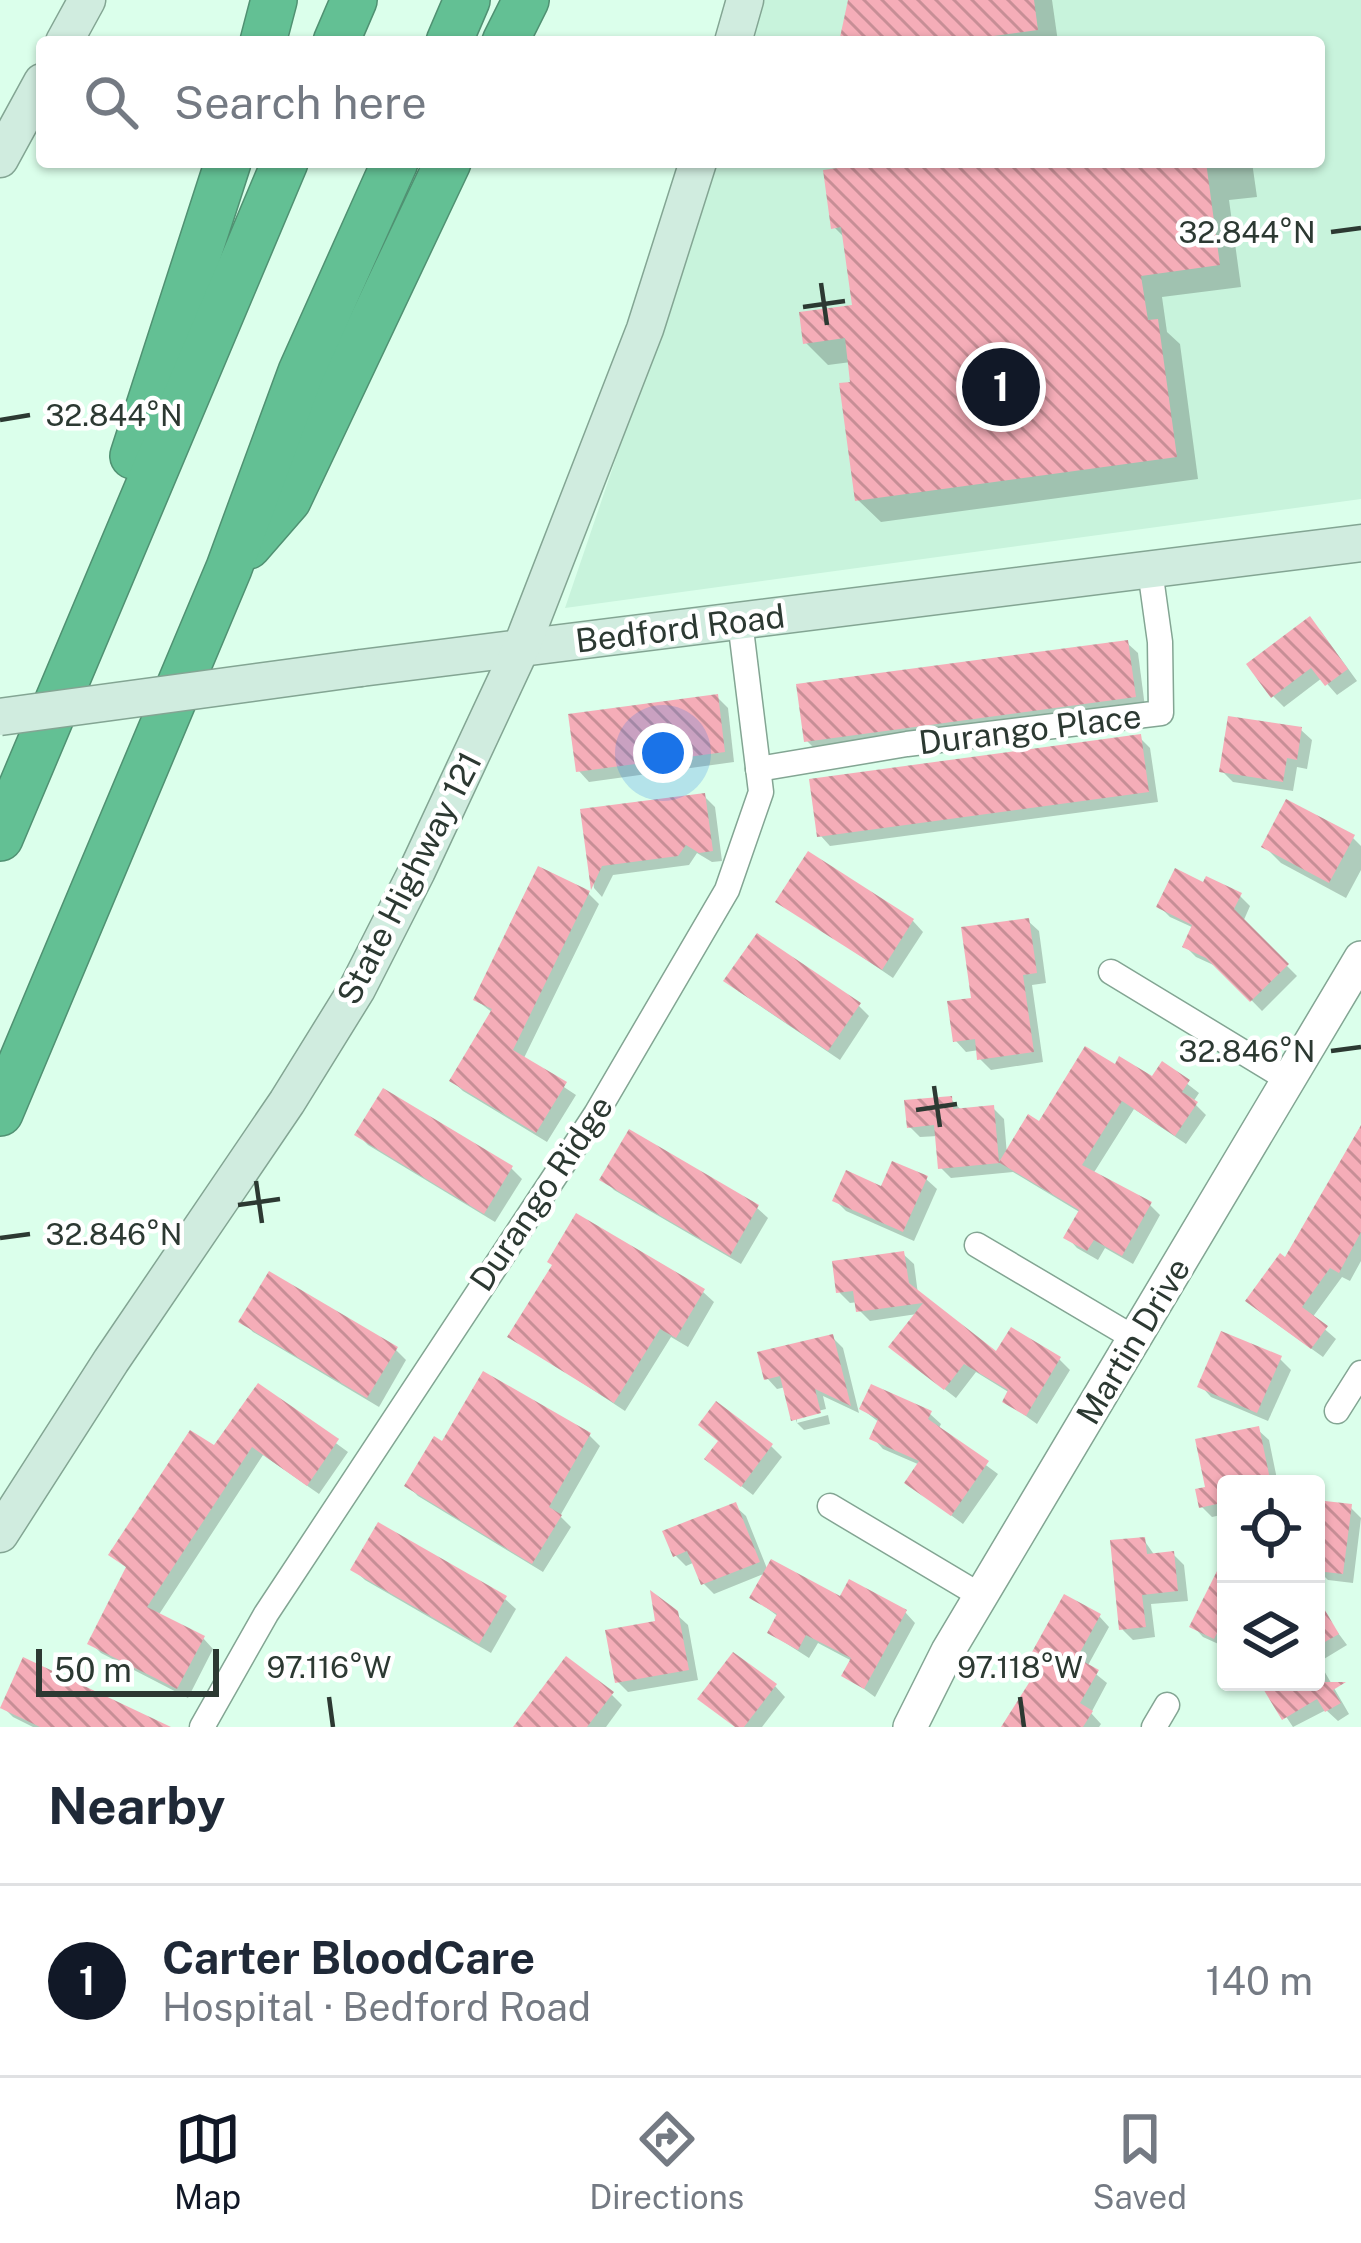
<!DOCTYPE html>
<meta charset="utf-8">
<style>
body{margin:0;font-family:"Public Sans",sans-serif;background:#f2f2f3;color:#1f2937}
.controls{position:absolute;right:36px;bottom:36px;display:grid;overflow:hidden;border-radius:12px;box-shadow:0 3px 9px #0004}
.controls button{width:108px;height:108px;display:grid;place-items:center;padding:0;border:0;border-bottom:3px solid #e0e1e3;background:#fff;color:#1f2937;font:60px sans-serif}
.scale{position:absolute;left:36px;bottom:30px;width:183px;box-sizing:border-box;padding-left:12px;border:6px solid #2c3932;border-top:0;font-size:33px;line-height:42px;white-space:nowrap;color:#2c3932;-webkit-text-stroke:9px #fff;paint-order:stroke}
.you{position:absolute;left:663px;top:753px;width:42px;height:42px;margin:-30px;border:9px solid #fff;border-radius:50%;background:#1a73e8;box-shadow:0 0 0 18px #1a73e833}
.badge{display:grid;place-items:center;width:78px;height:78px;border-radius:50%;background:#111827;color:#fff;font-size:39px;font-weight:700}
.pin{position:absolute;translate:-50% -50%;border:6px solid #fff;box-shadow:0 3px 12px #0006}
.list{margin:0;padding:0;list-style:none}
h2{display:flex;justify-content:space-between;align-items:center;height:156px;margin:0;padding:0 48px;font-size:51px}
h2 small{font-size:39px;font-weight:400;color:#747a83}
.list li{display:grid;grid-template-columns:78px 1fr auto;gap:36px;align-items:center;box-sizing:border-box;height:192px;padding:0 48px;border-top:3px solid #e0e1e3}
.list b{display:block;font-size:45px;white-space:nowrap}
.list p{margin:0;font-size:39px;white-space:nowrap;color:#747a83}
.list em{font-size:39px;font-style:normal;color:#747a83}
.icon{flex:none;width:66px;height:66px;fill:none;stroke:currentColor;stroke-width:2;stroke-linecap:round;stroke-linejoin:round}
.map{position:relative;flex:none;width:1361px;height:1727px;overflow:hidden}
.search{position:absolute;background:#fff;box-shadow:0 3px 9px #0004;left:36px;right:36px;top:36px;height:132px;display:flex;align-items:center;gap:30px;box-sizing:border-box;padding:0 42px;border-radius:12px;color:#747a83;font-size:45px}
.sheet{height:348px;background:#fff}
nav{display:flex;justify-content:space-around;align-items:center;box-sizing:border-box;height:168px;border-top:3px solid #e0e1e3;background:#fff;font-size:33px;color:#747a83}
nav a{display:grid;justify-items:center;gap:6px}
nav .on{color:#111827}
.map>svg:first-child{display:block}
.built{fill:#c8f3dc}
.shadow{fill:#0003}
.building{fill:url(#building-back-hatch)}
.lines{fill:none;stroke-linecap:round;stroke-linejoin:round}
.minor-casing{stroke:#83a593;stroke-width:27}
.tertiary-casing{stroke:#83a593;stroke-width:36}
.secondary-casing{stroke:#83a593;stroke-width:39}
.motorway-casing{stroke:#509172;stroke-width:48}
.minor{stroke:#fff;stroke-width:24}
.tertiary{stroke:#fff;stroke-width:33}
.secondary{stroke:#d0ecdf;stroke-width:36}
.motorway{stroke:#63c094;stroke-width:45}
.secondary-bridge-casing{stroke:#83a593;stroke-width:39;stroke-linecap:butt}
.secondary-bridge{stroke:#d0ecdf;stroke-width:36}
.ticks{fill:none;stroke:#2c3932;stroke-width:4.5}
.labels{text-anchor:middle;stroke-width:9;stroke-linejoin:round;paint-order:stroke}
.street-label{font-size:33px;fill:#2c3932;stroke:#fff}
.ticks-label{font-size:30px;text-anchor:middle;fill:#2c3932;stroke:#fff;stroke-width:9;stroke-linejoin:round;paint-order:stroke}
</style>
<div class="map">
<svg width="1361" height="1727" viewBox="0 0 1361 1727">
<defs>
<pattern id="building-back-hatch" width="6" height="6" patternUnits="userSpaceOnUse" patternTransform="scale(3)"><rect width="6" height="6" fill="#f5adb8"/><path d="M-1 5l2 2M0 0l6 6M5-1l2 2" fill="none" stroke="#c78e96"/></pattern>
</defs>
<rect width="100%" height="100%" fill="#dbffeb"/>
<path class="built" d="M 749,0 L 1361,0 L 1361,499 L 565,608 L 678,276 L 708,162 L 1319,162 L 1319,42 L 739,42 Z"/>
<g class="shadow">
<path d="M 853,0 L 1052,0 L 1058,42 L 843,42 Z"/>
<path d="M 904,162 L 1252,162 L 1257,197 L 1229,200 L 1241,287 L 1162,297 L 1167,332 L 1180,344 L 1198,479 L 881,522 L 858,500 L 851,362 L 828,365 L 806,343 L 856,307 L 846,239 L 834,227 Z"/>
<path d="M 1320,630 L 1357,681 L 1337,695 L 1322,678 L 1284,707 L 1273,696 Z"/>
<path d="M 1127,643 L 1138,653 L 1145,707 L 818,752 L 807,741 Z"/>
<path d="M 717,697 L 728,708 L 734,762 L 589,782 L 579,771 Z"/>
<path d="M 1301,730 L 1312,740 L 1307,769 L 1297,767 L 1293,791 L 1233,782 L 1222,771 Z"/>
<path d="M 1140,738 L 1150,748 L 1158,802 L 830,846 L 820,835 Z"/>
<path d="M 704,796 L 715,807 L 722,861 L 712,862 L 697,853 L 689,865 L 613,875 L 602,897 L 594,888 L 584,812 Z"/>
<path d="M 1353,838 L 1361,846 L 1361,870 L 1346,898 L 1281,863 L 1264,846 Z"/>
<path d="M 1204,886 L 1240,896 L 1250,906 L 1243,922 L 1297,976 L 1262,1011 L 1220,968 L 1196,957 L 1185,946 L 1194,928 L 1170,917 L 1160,907 Z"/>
<path d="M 588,893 L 599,904 L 523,1060 L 576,1095 L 547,1142 L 463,1091 L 452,1081 L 493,1013 L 476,1000 Z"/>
<path d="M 781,902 L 913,921 L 923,932 L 893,978 Z"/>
<path d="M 1028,921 L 1039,931 L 1046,983 L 1032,985 L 1043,1062 L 991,1070 L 980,1059 L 979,1050 L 966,1052 L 956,1041 Z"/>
<path d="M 738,991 L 859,1006 L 869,1016 L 840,1060 Z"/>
<path d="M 1163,1065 L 1199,1093 L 1193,1102 L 1206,1115 L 1186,1144 L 1134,1109 L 1093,1174 L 1150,1205 L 1160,1215 L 1133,1264 L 1105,1248 L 1098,1260 L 1077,1248 L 1067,1237 L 1081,1213 L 1013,1172 L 951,1178 L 941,1168 L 938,1136 L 920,1137 L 910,1127 L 951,1099 L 962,1111 L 993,1108 L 1004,1119 L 1007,1155 L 1116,1068 L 1152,1080 Z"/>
<path d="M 358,1135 L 511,1168 L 522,1179 L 495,1222 L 368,1145 Z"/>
<path d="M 1361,1139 L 1361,1261 L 1350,1281 L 1342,1277 L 1312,1318 L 1336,1339 L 1323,1357 L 1259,1311 Z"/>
<path d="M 603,1179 L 757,1208 L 768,1218 L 741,1264 L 614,1190 Z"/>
<path d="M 926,1179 L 937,1189 L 914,1241 L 846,1211 L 835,1200 Z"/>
<path d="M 903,1254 L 914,1264 L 918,1294 L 997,1356 L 1059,1359 L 1070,1370 L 1037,1424 L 1005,1401 L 1010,1393 L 976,1372 L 956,1398 L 903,1357 L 917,1314 L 870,1321 L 859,1310 L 858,1302 L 850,1303 L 839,1292 Z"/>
<path d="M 703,1292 L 714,1302 L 688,1347 L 671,1337 L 625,1411 L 511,1336 Z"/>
<path d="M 242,1321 L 396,1350 L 406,1360 L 379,1407 L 253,1332 Z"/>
<path d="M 832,1337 L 843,1348 L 859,1413 L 823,1396 L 826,1409 L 797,1416 L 797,1423 L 786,1387 L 777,1389 L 767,1378 Z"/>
<path d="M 1280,1359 L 1291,1370 L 1268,1421 L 1211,1397 L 1201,1386 Z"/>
<path d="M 484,1375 L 590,1436 L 600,1446 L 560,1516 L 571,1527 L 543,1572 L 418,1496 L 407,1485 L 443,1446 Z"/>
<path d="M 259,1387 L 348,1452 L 319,1494 L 263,1455 L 158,1616 L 203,1638 L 213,1649 L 188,1698 L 101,1653 L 91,1643 L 128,1569 L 112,1555 L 215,1450 Z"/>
<path d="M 862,1409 L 930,1414 L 941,1424 L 938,1430 L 998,1474 L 963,1524 L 907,1483 L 920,1465 L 883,1449 L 873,1438 L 880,1423 Z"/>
<path d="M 828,1415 L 830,1424 L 804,1430 L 797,1423 Z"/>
<path d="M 1258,1430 L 1269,1440 L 1278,1484 L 1226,1484 L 1226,1514 L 1212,1517 L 1201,1506 L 1208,1489 Z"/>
<path d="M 771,1446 L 782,1457 L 753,1495 L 719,1469 Z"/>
<path d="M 1316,1494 L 1330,1505 L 1350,1507 L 1361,1518 L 1353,1583 L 1328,1580 L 1317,1569 Z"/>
<path d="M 735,1506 L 746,1516 L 768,1571 L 841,1600 L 905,1612 L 915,1623 L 875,1697 L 845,1675 L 852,1661 L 818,1643 L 809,1658 L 770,1633 L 779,1617 L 753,1598 L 766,1573 L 714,1594 L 703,1583 L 695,1562 L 686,1566 L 675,1555 Z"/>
<path d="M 1144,1540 L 1155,1556 L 1173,1554 L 1184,1565 L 1188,1601 L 1151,1604 L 1155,1637 L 1133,1640 L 1122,1629 Z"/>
<path d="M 354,1570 L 505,1599 L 516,1609 L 491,1653 L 365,1580 Z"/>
<path d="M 1226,1576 L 1226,1646 L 1225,1647 L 1203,1637 L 1193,1626 Z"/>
<path d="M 676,1614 L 688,1625 L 698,1680 L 628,1692 L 618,1682 L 659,1623 Z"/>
<path d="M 1099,1616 L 1109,1627 L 1087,1667 L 1107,1683 L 1091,1713 L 1101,1724 L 1099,1727 L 1007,1727 L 1041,1670 L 1031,1660 Z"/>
<path d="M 1327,1618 L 1347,1645 L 1319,1662 L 1349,1714 L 1338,1721 L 1326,1710 L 1293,1727 L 1263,1682 L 1316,1682 L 1316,1625 Z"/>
<path d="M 775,1686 L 785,1697 L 762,1727 L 736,1727 Z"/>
<path d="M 612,1695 L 622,1705 L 606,1727 L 518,1727 Z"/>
<path d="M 3,1707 L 160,1727 L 33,1727 L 13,1717 Z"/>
</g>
<g class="building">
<path d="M 848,0 L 1034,0 L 1038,30 L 948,42 L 839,42 Z"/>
<path d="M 882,162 L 1206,162 L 1220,265 L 1141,276 L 1148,320 L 1158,319 L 1177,457 L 855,501 L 839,383 L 850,382 L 845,338 L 803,344 L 799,312 L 852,305 L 841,227 L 831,229 L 823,170 Z"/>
<path d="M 1310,616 L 1348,669 L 1325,686 L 1311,668 L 1271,698 L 1246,664 Z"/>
<path d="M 1128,640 L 1136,697 L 804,742 L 796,684 Z"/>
<path d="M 718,694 L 725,752 L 576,772 L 568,714 Z"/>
<path d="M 1228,716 L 1302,727 L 1297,760 L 1287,758 L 1283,782 L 1219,772 Z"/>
<path d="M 1141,734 L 1149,792 L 817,837 L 809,779 Z"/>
<path d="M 705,793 L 713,851 L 699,853 L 686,845 L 678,856 L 602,866 L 591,890 L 580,809 Z"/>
<path d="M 1286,799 L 1355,835 L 1329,883 L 1261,847 Z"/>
<path d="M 808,851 L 914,919 L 882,970 L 775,902 Z"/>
<path d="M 538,866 L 590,891 L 513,1050 L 567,1082 L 536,1133 L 449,1081 L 492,1009 L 473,1000 Z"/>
<path d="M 1175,868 L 1203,882 L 1206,876 L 1242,893 L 1234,909 L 1289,964 L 1250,1002 L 1206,958 L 1182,947 L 1192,925 L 1156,907 Z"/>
<path d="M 1029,918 L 1037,973 L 1023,975 L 1034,1052 L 977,1060 L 975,1039 L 953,1042 L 947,1001 L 971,998 L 961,927 Z"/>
<path d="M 757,933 L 861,1003 L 828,1051 L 723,981 Z"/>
<path d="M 1085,1046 L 1115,1064 L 1119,1056 L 1152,1076 L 1162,1061 L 1190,1080 L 1182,1092 L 1198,1102 L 1175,1136 L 1122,1101 L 1082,1165 L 1152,1202 L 1122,1256 L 1094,1240 L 1087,1251 L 1063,1238 L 1079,1210 L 1000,1163 L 938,1169 L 934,1125 L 907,1128 L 904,1100 L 952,1096 L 953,1109 L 994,1105 L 999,1162 L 1028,1114 L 1039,1121 Z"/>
<path d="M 383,1088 L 513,1166 L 484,1214 L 354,1135 Z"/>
<path d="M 1361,1125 L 1361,1232 L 1339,1273 L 1330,1268 L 1302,1307 L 1328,1326 L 1311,1349 L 1245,1301 L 1280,1253 L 1285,1257 Z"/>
<path d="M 629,1129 L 759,1205 L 730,1256 L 599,1180 Z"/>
<path d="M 892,1161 L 928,1176 L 903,1232 L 832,1201 L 846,1170 L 881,1186 Z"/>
<path d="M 576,1213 L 705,1289 L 676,1338 L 660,1329 L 614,1403 L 507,1337 L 552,1265 L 547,1262 Z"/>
<path d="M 904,1251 L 909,1283 L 996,1351 L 1011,1327 L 1061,1357 L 1026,1416 L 1002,1402 L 1008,1390 L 964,1364 L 944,1390 L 888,1347 L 923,1303 L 856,1312 L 853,1291 L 836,1293 L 832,1261 Z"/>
<path d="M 269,1271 L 398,1347 L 367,1398 L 238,1322 Z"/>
<path d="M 1221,1331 L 1282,1356 L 1257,1413 L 1197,1387 Z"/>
<path d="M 833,1334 L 851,1406 L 815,1389 L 821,1413 L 791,1421 L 780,1376 L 764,1380 L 757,1352 Z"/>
<path d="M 483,1371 L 591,1433 L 549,1507 L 562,1515 L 532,1564 L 404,1486 L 434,1436 L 442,1441 Z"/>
<path d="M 258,1383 L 339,1439 L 307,1486 L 252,1447 L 147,1607 L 205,1636 L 177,1689 L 87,1644 L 126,1567 L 108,1555 L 190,1430 L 214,1445 Z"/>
<path d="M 871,1384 L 932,1411 L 928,1419 L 989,1461 L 951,1516 L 904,1483 L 919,1461 L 869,1439 L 878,1419 L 859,1409 Z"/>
<path d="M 716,1401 L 773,1444 L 741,1487 L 704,1459 L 718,1441 L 698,1425 Z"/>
<path d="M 1259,1426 L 1271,1484 L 1226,1484 L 1226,1502 L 1199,1508 L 1195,1489 L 1205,1487 L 1195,1439 Z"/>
<path d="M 1316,1500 L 1352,1504 L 1343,1574 L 1316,1571 Z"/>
<path d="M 736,1502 L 760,1562 L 701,1585 L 687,1551 L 673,1557 L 662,1531 Z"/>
<path d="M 378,1522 L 507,1596 L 479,1644 L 350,1570 Z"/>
<path d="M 1145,1537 L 1147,1554 L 1174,1551 L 1178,1591 L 1142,1595 L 1146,1627 L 1119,1630 L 1110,1540 Z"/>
<path d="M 1226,1553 L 1226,1616 L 1214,1639 L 1189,1627 Z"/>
<path d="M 771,1559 L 840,1596 L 849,1579 L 907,1610 L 864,1689 L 841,1676 L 851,1658 L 806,1635 L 798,1650 L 767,1633 L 777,1614 L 749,1598 Z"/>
<path d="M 650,1590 L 678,1611 L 689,1670 L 615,1683 L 605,1630 L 655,1621 Z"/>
<path d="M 1064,1594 L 1101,1614 L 1077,1658 L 1099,1670 L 1080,1703 L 1093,1711 L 1083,1727 L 1001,1727 L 1039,1667 L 1027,1661 Z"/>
<path d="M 1316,1595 L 1339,1634 L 1316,1647 Z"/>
<path d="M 733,1652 L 777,1684 L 744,1727 L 735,1727 L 697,1699 Z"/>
<path d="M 566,1656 L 614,1692 L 587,1727 L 513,1727 Z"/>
<path d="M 23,1657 L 171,1727 L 40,1727 L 0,1708 Z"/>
<path d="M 1259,1682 L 1346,1682 L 1333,1690 L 1341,1703 L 1325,1712 L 1317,1699 L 1282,1720 Z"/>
</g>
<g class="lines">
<g class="minor-casing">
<g id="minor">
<path d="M 758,769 L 907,744 L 1161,713 L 1160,642 L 1150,570"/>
<path d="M 1111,972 L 1289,1080"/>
<path d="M 977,1245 L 1134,1338"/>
<path d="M 1337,1411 L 1361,1373"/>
<path d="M 830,1506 L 981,1596"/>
<path d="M 202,1727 L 266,1614 L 596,1114 L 727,890 L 761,792 L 740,621"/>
<path d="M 1154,1727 L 1167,1705"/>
</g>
</g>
<g class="tertiary-casing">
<path id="tertiary" d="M 910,1727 L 948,1651 L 1361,958"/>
</g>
<g class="secondary-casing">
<g id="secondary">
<path d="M 64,42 L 87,0"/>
<path d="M 733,42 L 745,0"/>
<path d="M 0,159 L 42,82"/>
<path d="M 361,668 L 1361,543"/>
<path d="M 0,1534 L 111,1361 L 287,1102 L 357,989 L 417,871 L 521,648 L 645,329 L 698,162"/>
</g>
</g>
<g class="motorway-casing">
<g id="motorway">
<path d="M 263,42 L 274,0"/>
<path d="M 336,42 L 354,0"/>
<path d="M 449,42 L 467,0"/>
<path d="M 505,42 L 526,0"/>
<path d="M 133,456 L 228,162"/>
<path d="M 248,546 L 288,500 L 448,162"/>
<path d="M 0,838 L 285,162"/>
<path d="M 0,1113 L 229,568 L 301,372 L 395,162"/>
</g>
</g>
<use href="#minor" class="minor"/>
<use href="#tertiary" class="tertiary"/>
<use href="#secondary" class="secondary"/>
<use href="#motorway" class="motorway"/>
<g class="secondary-bridge-casing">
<path id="secondary-bridge" d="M 0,717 L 361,668"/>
</g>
<use href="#secondary-bridge" class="secondary-bridge"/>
</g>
<path class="ticks" d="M 1331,232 L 1361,228M 821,283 L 827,325M 803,307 L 845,301M 0,420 L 30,415M 1331,1051 L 1361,1047M 934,1086 L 940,1127M 916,1110 L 957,1104M 256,1181 L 262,1223M 238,1205 L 280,1199M 0,1238 L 30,1234M 329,1697 L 333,1727M 1020,1697 L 1024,1727"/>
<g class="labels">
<g class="street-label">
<text transform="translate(680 628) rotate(-7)" y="12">Bedford Road</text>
<text transform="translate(1030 729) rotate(-7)" y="12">Durango Place</text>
<text transform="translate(409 878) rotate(-63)" y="12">State Highway 121</text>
<text transform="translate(541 1193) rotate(-56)" y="12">Durango Ridge</text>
<text transform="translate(1133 1341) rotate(-59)" y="12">Martin Drive</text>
</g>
</g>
<g class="ticks-label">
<text x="1247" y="243">32.844°N</text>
<text x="114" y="426">32.844°N</text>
<text x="1247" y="1062">32.846°N</text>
<text x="114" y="1245">32.846°N</text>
<text x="329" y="1678">97.116°W</text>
<text x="1020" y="1678">97.118°W</text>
</g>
</svg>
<div class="controls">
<button><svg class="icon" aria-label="locate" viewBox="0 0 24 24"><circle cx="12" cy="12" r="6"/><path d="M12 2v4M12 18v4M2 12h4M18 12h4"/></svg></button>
<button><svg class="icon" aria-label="layers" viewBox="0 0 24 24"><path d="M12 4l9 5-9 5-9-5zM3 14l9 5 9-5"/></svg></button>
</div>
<div class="scale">50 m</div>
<div class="you"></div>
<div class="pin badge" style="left:1001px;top:387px">1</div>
<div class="search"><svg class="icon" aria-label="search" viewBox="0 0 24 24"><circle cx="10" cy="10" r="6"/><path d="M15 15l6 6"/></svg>Search here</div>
</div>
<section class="sheet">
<h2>Nearby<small></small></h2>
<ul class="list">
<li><span class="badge">1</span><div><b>Carter BloodCare</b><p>Hospital · Bedford Road</p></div><em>140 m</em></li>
</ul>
</section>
<nav>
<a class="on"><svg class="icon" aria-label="map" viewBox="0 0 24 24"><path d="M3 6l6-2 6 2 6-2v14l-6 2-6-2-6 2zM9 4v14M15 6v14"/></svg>Map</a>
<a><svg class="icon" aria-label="directions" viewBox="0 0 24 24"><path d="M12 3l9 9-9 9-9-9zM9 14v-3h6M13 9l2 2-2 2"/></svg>Directions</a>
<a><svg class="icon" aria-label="saved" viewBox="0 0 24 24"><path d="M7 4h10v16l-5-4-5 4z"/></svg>Saved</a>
</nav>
